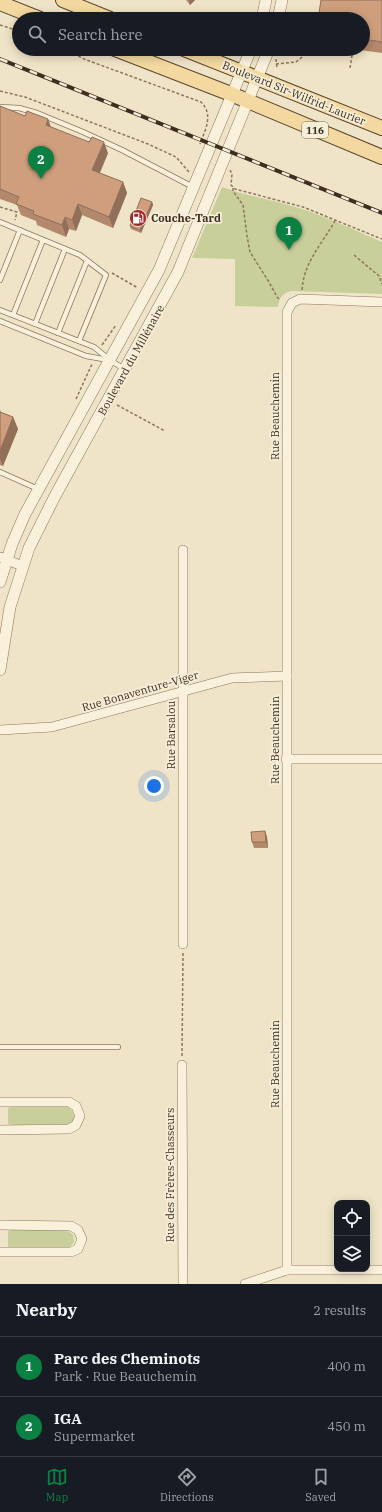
<!DOCTYPE html>
<meta charset="utf-8">
<style>
body{margin:0;font-family:"IBM Plex Serif",serif;background:#20242c;color:#f1f3f6}
.controls{position:absolute;right:12px;bottom:12px;display:grid;overflow:hidden;border-radius:8px;box-shadow:0 2px 10px #0003}
.controls button{width:36px;height:36px;display:grid;place-items:center;padding:0;border:0;border-bottom:1px solid #363941;background:#171b24;color:#f1f3f6;font:20px sans-serif}
.you{position:absolute;left:154px;top:786px;width:14px;height:14px;margin:-10px;border:3px solid #fff;border-radius:50%;background:#1a73e8;box-shadow:0 0 0 6px #1a73e833}
.badge{display:grid;place-items:center;width:26px;height:26px;border-radius:50%;background:#0b8043;color:#fff;font-size:13px;font-weight:700}
.pin{position:absolute;translate:-50% -33px;filter:drop-shadow(0 1px 2px #0008)}
.pin::after{content:'';position:absolute;top:21px;width:14px;height:12px;background:inherit;clip-path:polygon(0 0,100% 0,50% 100%)}
.list{margin:0;padding:0;list-style:none}
h2{display:flex;justify-content:space-between;align-items:center;height:52px;margin:0;padding:0 16px;font-size:17px}
h2 small{font-size:13px;font-weight:400;color:#9ea1a6}
.list li{display:grid;grid-template-columns:26px 1fr auto;gap:12px;align-items:center;box-sizing:border-box;height:60px;padding:0 16px;border-top:1px solid #363941}
.list b{display:block;font-size:15px;white-space:nowrap}
.list p{margin:0;font-size:13px;white-space:nowrap;color:#9ea1a6}
.list em{font-size:13px;font-style:normal;color:#9ea1a6}
.icon{flex:none;width:22px;height:22px;fill:none;stroke:currentColor;stroke-width:2;stroke-linecap:round;stroke-linejoin:round}
.map{position:relative;flex:none;width:382px;height:1284px;overflow:hidden}
.search{position:absolute;background:#171b24;box-shadow:0 2px 10px #0003;left:12px;right:12px;top:12px;height:44px;display:flex;align-items:center;gap:10px;box-sizing:border-box;padding:0 14px;border-radius:22px;color:#9ea1a6;font-size:15px}
.sheet{height:172px;background:#171b24}
nav{display:flex;justify-content:space-around;align-items:center;box-sizing:border-box;height:56px;border-top:1px solid #363941;background:#171b24;font-size:11px;color:#9ea1a6}
nav a{display:grid;justify-items:center;gap:2px}
nav .on{color:#0b8043}
.map>svg:first-child{display:block}
.green{fill:#c9cf9b}
.lines{fill:none;stroke-linecap:round;stroke-linejoin:round}
.service-casing{stroke:#8d765c;stroke-width:6}
.minor-casing{stroke:#8d765c;stroke-width:10}
.tertiary-casing{stroke:#8d765c;stroke-width:12}
.primary-casing{stroke:#5b4430;stroke-width:16}
.path{stroke:#8d765c;stroke-width:1.5;stroke-dasharray:3 2;stroke-linecap:butt}
.service{stroke:#faf1dc;stroke-width:4.5}
.minor{stroke:#faf1dc;stroke-width:9}
.tertiary{stroke:#faf1dc;stroke-width:11}
.primary{stroke:#f3d9a0;stroke-width:14}
.rail-casing{stroke:#3d2e20;stroke-width:4}
.rail{stroke:#f7eed8;stroke-width:2.5;stroke-dasharray:8;stroke-linecap:butt}
.wall{fill:#b2896c}
.shaded-wall{fill:#916f58}
.building{fill:#cf9f7d;stroke:#916f58}
.labels{text-anchor:middle;stroke-width:3.5;stroke-linejoin:round;paint-order:stroke}
.shield{fill:#f7eed8;stroke:#756857;stroke-width:1}
.shield-label{font-size:10px;font-weight:bold;fill:#3d2e20}
.street-label{font-size:11px;fill:#3d2e20;stroke:#f7eed8}
.poi-label{font-size:11px;font-weight:bold;fill:#3d2e20;stroke:#f7eed8;text-anchor:start}
</style>
<div class="map">
<svg width="382" height="1284" viewBox="0 0 382 1284">
<rect width="100%" height="100%" fill="#f0e4c8"/>
<g class="green">
<path d="M 222,187 C 247,196 273,200 299,208 C 327,217 355,230 382,242 L 382,294 L 293,291 C 283,292 279,298 278,307 L 235,306 L 235,259 L 192,258 Z"/>
<path d="M 65,1106 L 70,1108 C 75,1114 76,1120 69,1124 L 13,1125 L 8,1124 L 8,1108 L 10,1107 Z"/>
<path d="M 13,1229 L 67,1230 L 73,1235 L 74,1242 L 70,1247 L 65,1249 L 10,1248 L 8,1247 L 8,1231 Z"/>
</g>
<g class="lines">
<g class="service-casing">
<g id="service">
<path d="M 0,107 L 19,108 L 37,113 L 83,132 L 122,150 L 193,187"/>
<path d="M 0,222 L 80,255 L 106,275 L 79,341"/>
<path d="M 0,280 L 20,230"/>
<path d="M 0,310 L 94,347 L 110,360 L 124,369"/>
<path d="M 13,315 L 43,240"/>
<path d="M 0,321 L 86,356 L 109,360"/>
<path d="M 35,324 L 65,249"/>
<path d="M 58,333 L 87,261"/>
<path d="M 0,472 L 38,489"/>
<path d="M 0,1047 L 118,1047"/>
</g>
</g>
<g class="minor-casing">
<g id="minor">
<path d="M 0,557 L 22,566"/>
<path d="M 0,730 L 52,727 L 232,678 L 287,676"/>
<path d="M 286,759 L 382,759"/>
<path d="M 183,944 L 183,550"/>
<path d="M 182,1065 L 183,1284"/>
<path d="M 0,1102 L 69,1102 L 76,1106 L 80,1116 L 76,1125 L 69,1129 L 0,1130"/>
<path d="M 0,1225 L 71,1226 L 78,1230 L 82,1239 L 78,1249 L 71,1252 L 0,1252"/>
<path d="M 287,1270 L 287,312 L 292,303 L 300,299 L 382,302"/>
<path d="M 245,1284 L 287,1270 L 382,1270"/>
</g>
</g>
<g class="tertiary-casing">
<g id="tertiary">
<path d="M 262,19 L 266,0"/>
<path d="M 278,19 L 282,0"/>
<path d="M 0,582 L 12,544 L 25,514 L 159,270 L 251,49"/>
<path d="M 0,670 L 10,607 L 29,548 L 55,496 L 178,272 L 269,49"/>
</g>
</g>
<g class="primary-casing">
<g id="primary">
<path d="M 63,0 L 110,19"/>
<path d="M 0,3 L 40,19"/>
<path d="M 115,49 L 231,94 L 382,157"/>
<path d="M 184,49 L 382,128"/>
</g>
</g>
<g class="path">
<path d="M 0,25 L 19,31"/>
<path d="M 65,49 L 84,59 L 201,102 C 214,115 205,130 200,144"/>
<path d="M 276,59 L 277,68"/>
<path d="M 276,64 L 296,62 L 307,53"/>
<path d="M 350,68 L 353,49"/>
<path d="M 0,91 L 25,97 L 148,144 L 176,157 L 189,172"/>
<path d="M 230,170 L 232,174 L 231,185 L 235,189 L 303,207 L 382,239"/>
<path d="M 233,188 L 233,191 L 243,205 L 247,236 L 250,252 L 269,282 L 277,297 L 280,300"/>
<path d="M 0,207 L 17,212 L 15,220"/>
<path d="M 354,255 L 379,276 L 382,284"/>
<path d="M 112,273 L 138,288"/>
<path d="M 302,290 C 304,261 323,243 336,219"/>
<path d="M 102,345 L 116,325"/>
<path d="M 76,399 L 92,364"/>
<path d="M 117,405 L 165,431"/>
<path d="M 182,1056 L 183,953"/>
</g>
<use href="#service" class="service"/>
<use href="#minor" class="minor"/>
<use href="#tertiary" class="tertiary"/>
<use href="#primary" class="primary"/>
<g class="rail-casing">
<path id="rail" d="M 0,59 L 382,213"/>
</g>
<use href="#rail" class="rail"/>
</g>
<g class="wall">
<path d="M 186,0 L 195,0 L 190,5 Z"/>
<path d="M 382,0 L 382,53 L 352,49 L 363,49 L 363,19 Z"/>
<path d="M 0,106 L 50,127 L 108,153 L 100,173 L 123,182 L 127,193 L 113,228 L 82,215 L 76,231 L 69,229 L 66,237 L 37,225 L 36,221 L 21,215 L 17,205 L 0,199 Z"/>
<path d="M 152,202 L 153,205 L 141,233 L 131,229 L 130,226 Z"/>
<path d="M 0,409 L 1,413 L 13,417 L 18,429 L 3,466 L 0,465 Z"/>
<path d="M 265,831 L 267,837 L 268,848 L 254,848 L 252,842 Z"/>
</g>
<g class="shaded-wall">
<path d="M 189,0 L 195,0 L 190,5 Z"/>
<path d="M 48,119 L 52,130 L 46,125 Z"/>
<path d="M 104,142 L 108,153 L 96,181 L 92,170 Z"/>
<path d="M 123,182 L 127,193 L 113,228 L 109,217 Z"/>
<path d="M 152,202 L 153,205 L 141,233 L 140,230 Z"/>
<path d="M 78,204 L 82,215 L 76,231 L 72,220 Z"/>
<path d="M 65,217 L 69,229 L 66,237 L 62,225 Z"/>
<path d="M 13,417 L 18,429 L 3,466 L 0,459 L 0,451 Z"/>
<path d="M 265,831 L 267,837 L 268,848 L 266,842 Z"/>
</g>
<g class="building">
<path d="M 321,0 L 382,0 L 382,42 L 363,39 L 363,19 L 318,19 Z"/>
<path d="M 0,106 L 25,116 L 27,111 L 48,119 L 46,125 L 89,142 L 92,137 L 104,142 L 92,170 L 123,182 L 109,217 L 78,204 L 72,220 L 65,217 L 62,225 L 33,214 L 34,211 L 16,204 L 19,197 L 0,189 Z"/>
<path d="M 141,198 L 152,202 L 140,230 L 130,226 Z"/>
<path d="M 0,412 L 13,417 L 0,451 Z"/>
<path d="M 265,831 L 266,842 L 252,842 L 251,832 Z"/>
</g>
<defs>
<g id="fuel-disc" transform="scale(0.9)"><circle r="9.5" fill="#9e2a2b" stroke="#f7eed8"/><path d="M-5.5-6h7V0h2V4h1.3V-2.5L3-4.5l.8-.8L6-3V5H2.5V1h-1V6h-7ZM-4.2-4.7v3.2H.2V-4.7Z" fill="#fff"/></g>
</defs>
<g fill-rule="evenodd">
<use href="#fuel-disc" x="138" y="218"/>
</g>
<g class="labels">
<rect class="shield" x="302" y="122" width="26" height="16" rx="3"/>
<g class="shield-label">
<text x="315" y="134">116</text>
</g>
<g class="street-label">
<text transform="translate(294 93) rotate(22)" y="4">Boulevard Sir-Wilfrid-Laurier</text>
<text transform="translate(131 360) rotate(-61)" y="4">Boulevard du Millénaire</text>
<text transform="translate(275 416) rotate(-90)" y="4">Rue Beauchemin</text>
<text transform="translate(140 691) rotate(-16)" y="4">Rue Bonaventure-Viger</text>
<text transform="translate(171 735) rotate(-90)" y="4">Rue Barsalou</text>
<text transform="translate(275 740) rotate(-90)" y="4">Rue Beauchemin</text>
<text transform="translate(275 1064) rotate(-90)" y="4">Rue Beauchemin</text>
<text transform="translate(170 1175) rotate(-90)" y="4">Rue des Frères-Chasseurs</text>
</g>
<g class="poi-label">
<text x="151" y="222">Couche-Tard</text>
</g>
</g>
</svg>
<div class="controls">
<button><svg class="icon" aria-label="locate" viewBox="0 0 24 24"><circle cx="12" cy="12" r="6"/><path d="M12 2v4M12 18v4M2 12h4M18 12h4"/></svg></button>
<button><svg class="icon" aria-label="layers" viewBox="0 0 24 24"><path d="M12 4l9 5-9 5-9-5zM3 14l9 5 9-5"/></svg></button>
</div>
<div class="you"></div>
<div class="pin badge" style="left:289px;top:250px">1</div>
<div class="pin badge" style="left:41px;top:179px">2</div>
<div class="search"><svg class="icon" aria-label="search" viewBox="0 0 24 24"><circle cx="10" cy="10" r="6"/><path d="M15 15l6 6"/></svg>Search here</div>
</div>
<section class="sheet">
<h2>Nearby<small>2 results</small></h2>
<ul class="list">
<li><span class="badge">1</span><div><b>Parc des Cheminots</b><p>Park · Rue Beauchemin</p></div><em>400 m</em></li>
<li><span class="badge">2</span><div><b>IGA</b><p>Supermarket</p></div><em>450 m</em></li>
</ul>
</section>
<nav>
<a class="on"><svg class="icon" aria-label="map" viewBox="0 0 24 24"><path d="M3 6l6-2 6 2 6-2v14l-6 2-6-2-6 2zM9 4v14M15 6v14"/></svg>Map</a>
<a><svg class="icon" aria-label="directions" viewBox="0 0 24 24"><path d="M12 3l9 9-9 9-9-9zM9 14v-3h6M13 9l2 2-2 2"/></svg>Directions</a>
<a><svg class="icon" aria-label="saved" viewBox="0 0 24 24"><path d="M7 4h10v16l-5-4-5 4z"/></svg>Saved</a>
</nav>
